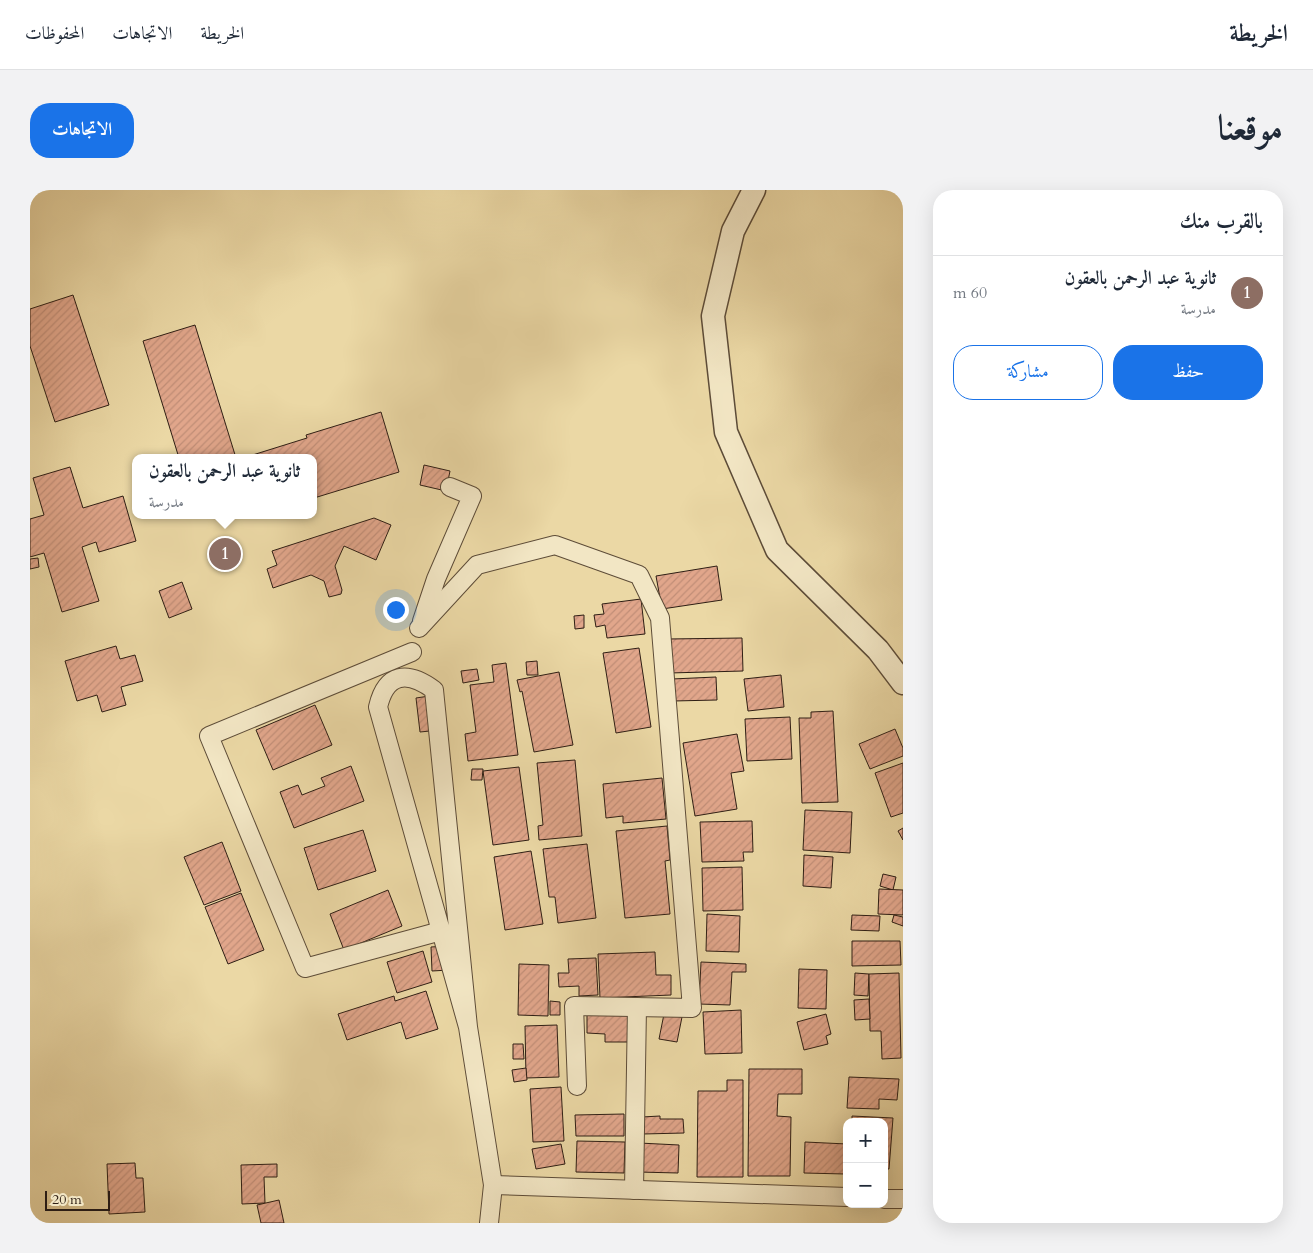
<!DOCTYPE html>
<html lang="ar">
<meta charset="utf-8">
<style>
body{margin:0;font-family:Cardo,Amiri,serif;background:#f2f2f3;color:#1f2937;direction:rtl}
.controls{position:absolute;right:15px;bottom:15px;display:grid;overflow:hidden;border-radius:10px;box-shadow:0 5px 20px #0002}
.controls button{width:45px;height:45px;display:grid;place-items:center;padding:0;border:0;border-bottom:1px solid #e0e1e3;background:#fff;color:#1f2937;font:25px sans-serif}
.scale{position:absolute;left:15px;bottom:12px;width:65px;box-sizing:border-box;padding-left:5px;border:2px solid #2e1e14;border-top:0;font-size:14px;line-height:18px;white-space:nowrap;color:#2e1e14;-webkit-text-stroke:4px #f2e6c4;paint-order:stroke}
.you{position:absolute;left:365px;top:419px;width:18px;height:18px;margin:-12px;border:4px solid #fff;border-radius:50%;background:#1a73e8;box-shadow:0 0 0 8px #1a73e833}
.badge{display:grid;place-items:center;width:32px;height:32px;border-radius:50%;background:#1a73e8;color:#fff;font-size:16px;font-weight:700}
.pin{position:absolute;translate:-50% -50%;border:2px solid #fff;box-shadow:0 1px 5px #0006}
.popup{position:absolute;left:102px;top:264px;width:185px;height:65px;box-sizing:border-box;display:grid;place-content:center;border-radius:10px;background:#fff;filter:drop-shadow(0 1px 4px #0005);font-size:16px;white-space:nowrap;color:#747a83}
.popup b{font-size:19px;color:#1f2937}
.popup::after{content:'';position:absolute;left:50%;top:100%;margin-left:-10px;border:10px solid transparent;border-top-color:#fff}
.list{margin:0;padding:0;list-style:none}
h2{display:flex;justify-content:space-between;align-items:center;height:65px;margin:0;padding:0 20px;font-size:21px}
h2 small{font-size:16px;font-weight:400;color:#747a83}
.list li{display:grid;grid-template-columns:32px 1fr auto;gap:15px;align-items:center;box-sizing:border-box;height:75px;padding:0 20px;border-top:1px solid #e0e1e3}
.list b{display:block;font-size:19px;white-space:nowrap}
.list p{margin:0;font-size:16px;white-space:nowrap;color:#747a83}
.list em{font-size:16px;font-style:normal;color:#747a83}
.actions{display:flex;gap:10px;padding:15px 20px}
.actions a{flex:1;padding:11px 0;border:1px solid #1a73e8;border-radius:20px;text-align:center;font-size:18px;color:#1a73e8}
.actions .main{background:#1a73e8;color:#fff}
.map{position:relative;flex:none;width:873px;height:1033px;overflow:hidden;direction:ltr;border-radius:20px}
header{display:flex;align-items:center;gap:30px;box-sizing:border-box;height:70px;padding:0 25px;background:#fff;border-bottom:1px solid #e0e1e3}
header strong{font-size:24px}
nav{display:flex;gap:28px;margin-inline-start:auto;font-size:18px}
.intro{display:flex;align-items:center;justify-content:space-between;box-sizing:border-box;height:120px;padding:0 30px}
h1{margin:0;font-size:35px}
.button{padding:12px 22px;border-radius:20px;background:#1a73e8;color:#fff;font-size:18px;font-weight:700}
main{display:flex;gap:30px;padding:0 30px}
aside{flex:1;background:#fff;border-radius:20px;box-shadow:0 5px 20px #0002}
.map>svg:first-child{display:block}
.building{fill:url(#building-hatch);stroke:#2e1e14}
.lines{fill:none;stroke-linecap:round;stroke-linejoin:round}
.minor-casing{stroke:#5d4c38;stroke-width:20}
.tertiary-casing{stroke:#5d4c38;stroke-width:25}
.minor{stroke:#f2e6c4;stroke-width:18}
.tertiary{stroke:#f2e6c4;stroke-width:22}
</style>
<header>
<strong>الخريطة</strong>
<nav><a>الخريطة</a><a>الاتجاهات</a><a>المحفوظات</a></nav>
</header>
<div class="intro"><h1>موقعنا</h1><a class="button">الاتجاهات</a></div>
<main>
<aside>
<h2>بالقرب منك<small></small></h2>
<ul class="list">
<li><span class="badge" style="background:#8d6e63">1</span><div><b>ثانوية عبد الرحمن بالعقون</b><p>مدرسة</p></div><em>60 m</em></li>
</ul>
<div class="actions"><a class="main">حفظ</a><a>مشاركة</a></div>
</aside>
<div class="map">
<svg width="873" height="1033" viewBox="0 0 873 1033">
<defs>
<pattern id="building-hatch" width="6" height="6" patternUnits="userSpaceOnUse" patternTransform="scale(1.25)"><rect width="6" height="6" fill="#e1a68b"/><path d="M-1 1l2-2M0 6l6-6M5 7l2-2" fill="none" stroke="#c18e77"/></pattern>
</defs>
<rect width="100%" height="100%" fill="#ebd8a5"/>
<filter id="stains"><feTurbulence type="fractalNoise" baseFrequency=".004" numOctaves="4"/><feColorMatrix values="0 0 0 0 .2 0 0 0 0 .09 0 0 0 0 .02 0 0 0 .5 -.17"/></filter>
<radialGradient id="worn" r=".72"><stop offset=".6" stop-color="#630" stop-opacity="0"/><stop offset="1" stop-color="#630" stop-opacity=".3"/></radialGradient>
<g class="building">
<path d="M 43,105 L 79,215 L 25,232 L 0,156 L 0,119 Z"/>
<path d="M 165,135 L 206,268 L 149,268 L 113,151 Z"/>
<path d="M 351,222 L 369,282 L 284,308 L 284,268 L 213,268 L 277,248 L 276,245 Z"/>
<path d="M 394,275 L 420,281 L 416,301 L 390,295 Z"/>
<path d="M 40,277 L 53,318 L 93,306 L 106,351 L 69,362 L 66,352 L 52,357 L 69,411 L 32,422 L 14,363 L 0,367 L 0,329 L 14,325 L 3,288 Z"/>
<path d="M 344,328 L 361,335 L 346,370 L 314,356 L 305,376 L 312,400 L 311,404 L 299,407 L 294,391 L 281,385 L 243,398 L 237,379 L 247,375 L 242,361 Z"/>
<path d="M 8,368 L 9,377 L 0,379 L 0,369 Z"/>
<path d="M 687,376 L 692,410 L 632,419 L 626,386 Z"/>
<path d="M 152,392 L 162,419 L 139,428 L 129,401 Z"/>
<path d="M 611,409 L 615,444 L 577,448 L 575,435 L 566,437 L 564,425 L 574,424 L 572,414 Z"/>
<path d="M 554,425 L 554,438 L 545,439 L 544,426 Z"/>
<path d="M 712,448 L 713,481 L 639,483 L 638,449 Z"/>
<path d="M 86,456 L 90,469 L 105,465 L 113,491 L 91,497 L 96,515 L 72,522 L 67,505 L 47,511 L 35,471 Z"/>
<path d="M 609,458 L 621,537 L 586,543 L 573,463 Z"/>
<path d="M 507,471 L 508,485 L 497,485 L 496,472 Z"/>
<path d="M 476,473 L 488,565 L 438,571 L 435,544 L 446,542 L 440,495 L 464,492 L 462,475 Z"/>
<path d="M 447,479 L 449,490 L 433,493 L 431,481 Z"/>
<path d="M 529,482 L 543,555 L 504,562 L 492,501 L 490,502 L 487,490 Z"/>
<path d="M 751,485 L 754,517 L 718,521 L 714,489 Z"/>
<path d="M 686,487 L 687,510 L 643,511 L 642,489 Z"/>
<path d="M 406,505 L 410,540 L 390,542 L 386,508 Z"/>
<path d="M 285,515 L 302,555 L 243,580 L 226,540 Z"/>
<path d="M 803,521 L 808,612 L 772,613 L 769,528 L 781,528 L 781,522 Z"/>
<path d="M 760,527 L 762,569 L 717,571 L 715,529 Z"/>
<path d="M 865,539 L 873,558 L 873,566 L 840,579 L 829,554 Z"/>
<path d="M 707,544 L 714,581 L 701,583 L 707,619 L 665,626 L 653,553 Z"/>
<path d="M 545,570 L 552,646 L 509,650 L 508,636 L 513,635 L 507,573 Z"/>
<path d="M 873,573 L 873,623 L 861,627 L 845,583 Z"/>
<path d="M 321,576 L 334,611 L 264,638 L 250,602 L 268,595 L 272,605 L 295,596 L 291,588 Z"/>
<path d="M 489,577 L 499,650 L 463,655 L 453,581 Z"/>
<path d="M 442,579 L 453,579 L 452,590 L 441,590 Z"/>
<path d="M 632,588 L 636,629 L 593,633 L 593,626 L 576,628 L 573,594 Z"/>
<path d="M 775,620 L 822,622 L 820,663 L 773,660 Z"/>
<path d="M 722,631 L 723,662 L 713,662 L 714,671 L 672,672 L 670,632 Z"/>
<path d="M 637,636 L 640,670 L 635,671 L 640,724 L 595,728 L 586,641 Z"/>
<path d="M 873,638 L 873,650 L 868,641 Z"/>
<path d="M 333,640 L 346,681 L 288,700 L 274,658 Z"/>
<path d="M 192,652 L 211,701 L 174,715 L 154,667 Z"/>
<path d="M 557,654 L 566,728 L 528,733 L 525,707 L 519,707 L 513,659 Z"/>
<path d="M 501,661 L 513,734 L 475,740 L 464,667 Z"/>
<path d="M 774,665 L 803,667 L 801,698 L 773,696 Z"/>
<path d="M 712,677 L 713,720 L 673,721 L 672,678 Z"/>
<path d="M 853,684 L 866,687 L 863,700 L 850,696 Z"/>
<path d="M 849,699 L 873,700 L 873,725 L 848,724 Z"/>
<path d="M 358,700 L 372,736 L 314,760 L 300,724 Z"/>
<path d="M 211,703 L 234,760 L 198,774 L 175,717 Z"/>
<path d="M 677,724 L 710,726 L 709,762 L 676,761 Z"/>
<path d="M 822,725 L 850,726 L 849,741 L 821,740 Z"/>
<path d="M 864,725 L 873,727 L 873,736 L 862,732 Z"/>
<path d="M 822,751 L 870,751 L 871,775 L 822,776 Z"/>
<path d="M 418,756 L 419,780 L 402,781 L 401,757 Z"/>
<path d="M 393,761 L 402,792 L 367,803 L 357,772 Z"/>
<path d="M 625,762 L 626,785 L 641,785 L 641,805 L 570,808 L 568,764 Z"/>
<path d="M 566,768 L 568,805 L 549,806 L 549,796 L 529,797 L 528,783 L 539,783 L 538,769 Z"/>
<path d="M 671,772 L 716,774 L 716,782 L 702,782 L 700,815 L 669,814 Z"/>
<path d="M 489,774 L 519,775 L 518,826 L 488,825 Z"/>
<path d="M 769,779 L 797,780 L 796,819 L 768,818 Z"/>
<path d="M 825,783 L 839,784 L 838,806 L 824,805 Z"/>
<path d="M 869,783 L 871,868 L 852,869 L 851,841 L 840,841 L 839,784 Z"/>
<path d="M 396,801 L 408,839 L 376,849 L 371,832 L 317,850 L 308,824 L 364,806 L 365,811 Z"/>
<path d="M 839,809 L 840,829 L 825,830 L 824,810 Z"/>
<path d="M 520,811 L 530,812 L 530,825 L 520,825 Z"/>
<path d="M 557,820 L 601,821 L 601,852 L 575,852 L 575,844 L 557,843 Z"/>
<path d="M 711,820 L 712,863 L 675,864 L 673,822 Z"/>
<path d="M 634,824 L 652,827 L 647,852 L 629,849 Z"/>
<path d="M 796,824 L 801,844 L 796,846 L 798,854 L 774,860 L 767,832 Z"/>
<path d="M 527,835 L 529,887 L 496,888 L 495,836 Z"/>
<path d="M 483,854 L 493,854 L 494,869 L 483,869 Z"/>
<path d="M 496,878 L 497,890 L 484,892 L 482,880 Z"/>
<path d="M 719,879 L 772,879 L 772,904 L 748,904 L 747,926 L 761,927 L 760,986 L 718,986 Z"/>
<path d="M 819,887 L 869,889 L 867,910 L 849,909 L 849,919 L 817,918 Z"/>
<path d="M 697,890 L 713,890 L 713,987 L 667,987 L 668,901 L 697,901 Z"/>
<path d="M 531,897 L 534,951 L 503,952 L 500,899 Z"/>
<path d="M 594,924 L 594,946 L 546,946 L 545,925 Z"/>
<path d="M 630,926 L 630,929 L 653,929 L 654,943 L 613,944 L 612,927 Z"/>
<path d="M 822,926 L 863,928 L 859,979 L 854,979 L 854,932 L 822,932 Z"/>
<path d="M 547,951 L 595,952 L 594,983 L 546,982 Z"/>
<path d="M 775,952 L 817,954 L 815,984 L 774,983 Z"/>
<path d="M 609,953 L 649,955 L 648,983 L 608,982 Z"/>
<path d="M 531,954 L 535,974 L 506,979 L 502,959 Z"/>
<path d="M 105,973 L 106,988 L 113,988 L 115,1022 L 79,1024 L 77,974 Z"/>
<path d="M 247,974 L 247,987 L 234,987 L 235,1013 L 212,1014 L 211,975 Z"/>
<path d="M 249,1010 L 254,1033 L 231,1033 L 227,1015 Z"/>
</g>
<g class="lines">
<g class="minor-casing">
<g id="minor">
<path d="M 392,431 L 406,389 L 442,306 L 420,297"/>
<path d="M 389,438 L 447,375 L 525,355 L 609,385 L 630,428 L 662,818 L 544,816 L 547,896"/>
<path d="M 382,462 L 179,546 L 275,778 L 411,741"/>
<path d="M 438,837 L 348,517 C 356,483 377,480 404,500 L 438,837 L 463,995 L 459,1033"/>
<path d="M 463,995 L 817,1007"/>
<path d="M 604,1000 L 607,817"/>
<path d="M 854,1009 L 873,1009"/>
</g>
</g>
<g class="tertiary-casing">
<path id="tertiary" d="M 724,0 L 703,41 L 683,126 L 696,242 L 747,360 L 848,460 L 873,493"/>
</g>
<use href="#minor" class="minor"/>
<use href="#tertiary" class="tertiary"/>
</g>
<rect width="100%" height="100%" filter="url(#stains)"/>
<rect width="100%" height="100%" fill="url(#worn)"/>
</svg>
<div class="controls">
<button>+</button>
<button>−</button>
</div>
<div class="scale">20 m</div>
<div class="you"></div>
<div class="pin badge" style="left:195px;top:364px;background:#8d6e63">1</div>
<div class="popup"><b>ثانوية عبد الرحمن بالعقون</b>مدرسة</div>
</div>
</main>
